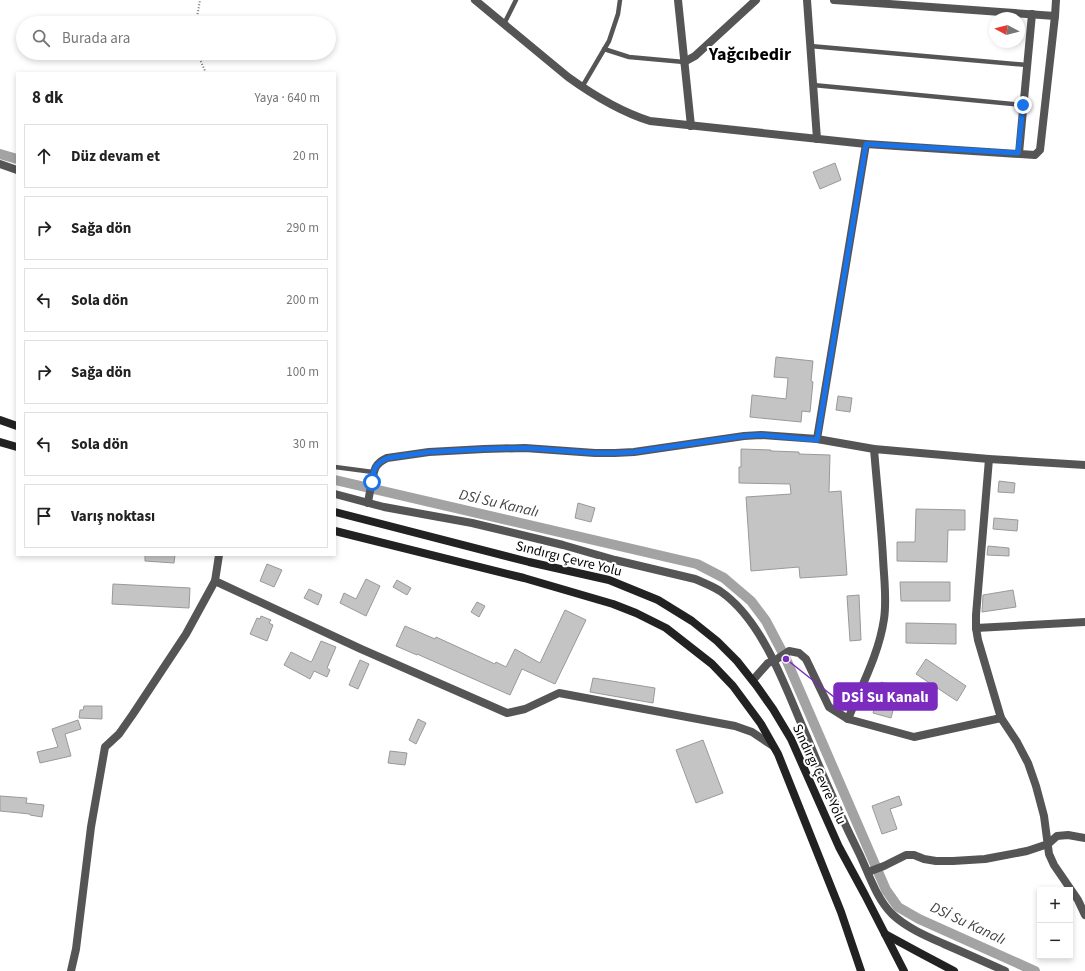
<!DOCTYPE html>
<html lang="tr">
<meta charset="utf-8">
<style>
body{margin:0;font-family:"Source Sans 3",sans-serif;background:#f6f6f6;color:#222}
.controls{position:absolute;right:12px;bottom:12px;display:grid;overflow:hidden;border-radius:0px;box-shadow:0 2px 6px #0003}
.controls button{width:36px;height:36px;display:grid;place-items:center;padding:0;border:0;border-bottom:1px solid #e0e0e0;background:#fff;color:#222;font:20px sans-serif}
.compass{position:absolute;left:989px;top:12px;width:36px;height:36px;border-radius:50%;background:#fff;box-shadow:0 2px 6px #0003;rotate:277deg}
.stop{position:absolute;width:12px;height:12px;margin:-9px;border:3px solid #1a73e8;border-radius:50%;background:#fff}
.stop.end{background:#1a73e8;border-color:#fff;box-shadow:0 1px 4px #0008}
.list{margin:0;padding:0;list-style:none}
h2{display:flex;justify-content:space-between;align-items:center;height:52px;margin:0;padding:0 16px;font-size:17px}
h2 small{font-size:13px;font-weight:400;color:#767676}
.list li{display:grid;grid-template-columns:26px 1fr auto;gap:12px;align-items:center;box-sizing:border-box;height:64px;margin:0 8px 8px;padding:0 8px;border:1px solid #e0e0e0;border-radius:0px}
.list b{display:block;font-size:15px;white-space:nowrap}
.list em{font-size:13px;font-style:normal;color:#767676}
.icon{flex:none;width:22px;height:22px;fill:none;stroke:currentColor;stroke-width:2;stroke-linecap:round;stroke-linejoin:round}
.map{position:relative;flex:none;width:1085px;height:971px;overflow:hidden}
.search{position:absolute;background:#fff;box-shadow:0 2px 6px #0003;left:16px;top:16px;width:320px;height:44px;display:flex;align-items:center;gap:10px;box-sizing:border-box;padding:0 14px;border-radius:22px;color:#767676;font-size:15px}
.panel{position:absolute;background:#fff;box-shadow:0 2px 6px #0003;left:16px;top:72px;width:320px;height:484px;border-radius:0px}
.map>svg:first-child{display:block}
.lines{fill:none;stroke-linecap:round;stroke-linejoin:round}
.canal{stroke:#a3a3a3;stroke-width:10}
.building{fill:#c4c4c4;stroke:#999}
.path{stroke:#777;stroke-width:2;stroke-dasharray:1 2;stroke-linecap:butt}
.service{stroke:#555;stroke-width:4.5}
.minor{stroke:#555;stroke-width:8}
.tertiary{stroke:#555;stroke-width:8}
.secondary{stroke:#222;stroke-width:8}
.route{stroke:#1a73e8;stroke-width:5}
.labels{text-anchor:middle;stroke-width:4;stroke-linejoin:round;paint-order:stroke}
.street-label{font-size:14px;fill:#000;stroke:#fff}
.water-label{font-size:15px;font-style:italic;fill:#444;stroke:#fff}
.district-label{font-size:18px;font-weight:bold;fill:#000;stroke:#fff}
.leader{fill:none;stroke:#7b2cbf;stroke-width:1.5}
.callout-dot{fill:#7b2cbf;stroke:#fff;stroke-width:1.5}
.callout{fill:#7b2cbf;stroke:#7b2cbf;stroke-width:1.5}
.callout-label{font-size:15px;text-anchor:middle;font-weight:bold;fill:#fff}
</style>
<div class="map">
<svg width="1085" height="971" viewBox="0 0 1085 971">
<rect width="100%" height="100%" fill="#fff"/>
<g class="lines">
<g class="canal">
<path d="M 0,154 L 17,159"/>
<path d="M 335,480 L 697,564 L 724,578 L 751,601 L 766,621 L 786,659 L 886,890 L 898,907 L 919,919 L 1035,971"/>
</g>
</g>
<g class="building">
<path d="M 835,163 L 841,180 L 820,189 L 813,172 Z"/>
<path d="M 776,357 L 813,361 L 811,381 L 813,382 L 810,412 L 802,411 L 801,422 L 750,417 L 752,395 L 786,399 L 788,378 L 774,377 Z"/>
<path d="M 838,396 L 852,398 L 850,412 L 836,410 Z"/>
<path d="M 741,449 L 771,450 L 771,451 L 799,452 L 799,454 L 830,455 L 829,492 L 841,491 L 847,575 L 800,578 L 799,567 L 751,571 L 746,497 L 791,494 L 790,484 L 739,483 L 739,467 L 741,467 Z"/>
<path d="M 999,481 L 1015,483 L 1014,493 L 998,492 Z"/>
<path d="M 578,503 L 595,508 L 591,522 L 575,518 Z"/>
<path d="M 916,509 L 965,510 L 965,530 L 948,530 L 947,562 L 897,561 L 897,542 L 915,542 Z"/>
<path d="M 994,518 L 1018,520 L 1017,531 L 993,529 Z"/>
<path d="M 988,546 L 1009,548 L 1009,556 L 987,555 Z"/>
<path d="M 145,555 L 175,555 L 174,563 L 145,561 Z"/>
<path d="M 267,564 L 282,570 L 274,587 L 260,581 Z"/>
<path d="M 366,579 L 380,586 L 366,616 L 340,603 L 344,593 L 356,599 Z"/>
<path d="M 397,580 L 411,588 L 407,595 L 393,587 Z"/>
<path d="M 900,582 L 950,582 L 950,601 L 901,601 Z"/>
<path d="M 113,584 L 190,588 L 189,608 L 112,604 Z"/>
<path d="M 309,589 L 322,595 L 318,605 L 304,598 Z"/>
<path d="M 1013,590 L 1016,607 L 982,612 L 983,595 Z"/>
<path d="M 859,595 L 861,640 L 850,641 L 847,596 Z"/>
<path d="M 477,602 L 485,606 L 479,617 L 471,612 Z"/>
<path d="M 565,610 L 586,620 L 555,684 L 522,669 L 510,695 L 417,654 L 417,655 L 396,646 L 405,626 L 435,639 L 436,637 L 495,664 L 496,662 L 506,667 L 515,649 L 540,663 Z"/>
<path d="M 261,616 L 271,620 L 269,623 L 273,625 L 267,641 L 250,634 L 257,618 L 260,619 Z"/>
<path d="M 906,623 L 956,624 L 956,644 L 906,643 Z"/>
<path d="M 321,641 L 336,647 L 327,668 L 330,670 L 327,677 L 314,671 L 310,679 L 284,665 L 291,652 L 311,662 L 312,661 Z"/>
<path d="M 926,659 L 966,686 L 957,701 L 916,674 Z"/>
<path d="M 360,660 L 369,664 L 358,689 L 349,685 Z"/>
<path d="M 593,678 L 655,688 L 653,703 L 590,692 Z"/>
<path d="M 881,682 L 899,687 L 891,718 L 873,713 Z"/>
<path d="M 84,706 L 102,706 L 102,719 L 79,718 L 80,710 L 83,710 Z"/>
<path d="M 418,719 L 426,723 L 416,744 L 409,740 Z"/>
<path d="M 78,720 L 81,729 L 65,734 L 71,756 L 40,763 L 37,752 L 58,747 L 52,729 Z"/>
<path d="M 703,740 L 723,793 L 696,803 L 676,750 Z"/>
<path d="M 390,751 L 407,753 L 405,765 L 388,763 Z"/>
<path d="M 0,796 L 27,798 L 26,803 L 44,805 L 42,817 L 30,815 L 30,814 L 0,811 Z"/>
<path d="M 899,796 L 902,805 L 890,809 L 897,829 L 882,834 L 872,806 Z"/>
</g>
<g class="lines">
<g class="path">
<path d="M 196,23 L 200,0"/>
<path d="M 197,53 L 206,73"/>
</g>
<g class="service">
<path d="M 504,24 L 516,0"/>
<path d="M 810,46 L 1027,65"/>
<path d="M 604,49 L 629,57 L 684,62"/>
<path d="M 813,85 L 1023,105"/>
<path d="M 582,87 L 609,41 L 618,14 L 620,0"/>
<path d="M 335,467 L 373,472"/>
</g>
<g class="minor">
<path d="M 475,0 L 568,77 C 593,95 621,112 650,121 L 866,144 L 1035,155 L 1040,150 L 1055,16 L 1056,0"/>
<path d="M 678,0 L 691,126"/>
<path d="M 807,0 L 817,139"/>
<path d="M 834,0 L 1055,16"/>
<path d="M 684,62 L 695,56 L 756,0"/>
<path d="M 1019,153 L 1032,14"/>
<path d="M 0,164 L 17,170"/>
<path d="M 989,459 L 976,615 L 976,628 L 978,640 L 1001,718 L 1017,742 L 1028,763 L 1036,786 L 1044,816 L 1049,854 L 1054,865 L 1078,900 L 1085,915"/>
<path d="M 335,494 L 384,507 L 472,523 L 563,545 L 615,560 L 695,579 C 704,583 712,586 720,591 C 764,621 786,690 807,737 C 823,776 840,815 859,853 C 869,874 876,898 892,914 C 907,928 926,936 944,944 C 965,953 985,962 1005,971"/>
<path d="M 368,503 C 369,496 370,490 372,484 C 374,470 374,464 387,458 L 429,452 L 484,449 L 525,448 L 595,453 L 615,453 L 634,452 L 744,436 L 761,435 L 817,439"/>
<path d="M 219,555 L 215,581 L 361,649 L 507,713 L 525,709 L 559,693 L 735,726 L 752,732 L 773,746"/>
<path d="M 976,628 L 1085,622"/>
<path d="M 753,680 L 768,663 L 774,661 L 789,651 L 799,653 L 806,659 L 829,707 L 848,719 L 914,737 L 1001,718"/>
<path d="M 848,719 C 861,687 879,654 884,619 C 887,599 884,579 883,558 C 881,522 877,486 874,449"/>
<path d="M 868,872 L 884,866 L 906,855 L 914,855 L 924,859 L 936,861 L 953,861 L 985,859 L 1027,851 L 1048,844 L 1057,836 L 1068,835 L 1085,838"/>
</g>
<g class="tertiary">
<path d="M 866,144 L 817,439 L 874,449 L 989,459 L 1085,465"/>
<path d="M 71,971 L 76,949 L 91,827 L 105,747 L 119,734 L 133,714 L 186,634 L 215,581"/>
</g>
<g class="secondary">
<path d="M 0,420 L 17,426"/>
<path d="M 0,442 L 17,447"/>
<path d="M 335,512 L 529,562 L 609,580 L 658,600 L 692,621 L 717,641 L 737,661 L 756,685 L 773,709 L 791,739 L 839,847 L 865,895 L 904,971"/>
<path d="M 335,531 L 524,578 L 613,604 L 636,613 L 666,628 L 712,664 L 733,686 L 761,724 L 778,754 L 841,912 L 861,971"/>
<path d="M 885,934 L 920,953 L 954,971"/>
</g>
</g>
<g class="lines">
<path class="route" d="M 372,482 C 373,470 375,463 388,458 L 429,452 L 484,449 L 525,448 L 595,453 L 615,453 L 634,452 L 744,436 L 761,435 L 817,440 L 866,144 L 1018,153 L 1023,105"/>
</g>
<g class="labels">
<g class="street-label">
<text transform="translate(569 558) rotate(14)" y="5">Sındırgı Çevre Yolu</text>
<text transform="translate(820 774) rotate(65)" y="5">Sındırgı Çevre Yolu</text>
</g>
<g class="water-label">
<text transform="translate(499 503) rotate(13)" y="5">DSİ Su Kanalı</text>
<text transform="translate(968 923) rotate(25)" y="5">DSİ Su Kanalı</text>
</g>
<g class="district-label">
<text x="750" y="60">Yağcıbedir</text>
</g>
</g>
<path class="leader" d="M786 659L834 697"/>
<circle class="callout-dot" cx="786" cy="659" r="4"/>
<rect class="callout" x="834" y="683" width="103" height="27" rx="4"/>
<g class="callout-label">
<text x="885" y="702">DSİ Su Kanalı</text>
</g>
</svg>
<div class="controls">
<button>+</button>
<button>−</button>
</div>
<svg class="compass" viewBox="-18 -18 36 36"><path d="M0-13l5 13h-10z" fill="#e53935"/><path d="M0 13l5-13h-10z" fill="#767676"/></svg>
<div class="stop" style="left:372px;top:482px"></div>
<div class="stop end" style="left:1023px;top:105px"></div>
<div class="search"><svg class="icon" aria-label="search" viewBox="0 0 24 24"><circle cx="10" cy="10" r="6"/><path d="M15 15l6 6"/></svg>Burada ara</div>
<section class="panel">
<h2>8 dk<small>Yaya · 640 m</small></h2>
<ul class="list">
<li><svg class="icon" aria-label="ahead" viewBox="0 0 24 24"><path d="M12 20V5M6 11l6-6 6 6"/></svg><div><b>Düz devam et</b></div><em>20 m</em></li>
<li><svg class="icon" aria-label="right" viewBox="0 0 24 24"><path d="M7 20v-9h11M14 6l5 5-5 5"/></svg><div><b>Sağa dön</b></div><em>290 m</em></li>
<li><svg class="icon" aria-label="left" viewBox="0 0 24 24"><path d="M17 20v-9H6M10 6l-5 5 5 5"/></svg><div><b>Sola dön</b></div><em>200 m</em></li>
<li><svg class="icon" aria-label="right" viewBox="0 0 24 24"><path d="M7 20v-9h11M14 6l5 5-5 5"/></svg><div><b>Sağa dön</b></div><em>100 m</em></li>
<li><svg class="icon" aria-label="left" viewBox="0 0 24 24"><path d="M17 20v-9H6M10 6l-5 5 5 5"/></svg><div><b>Sola dön</b></div><em>30 m</em></li>
<li><svg class="icon" aria-label="arrive" viewBox="0 0 24 24"><path d="M6 21V4h12l-3 4 3 4H6"/></svg><div><b>Varış noktası</b></div></li>
</ul>
</section>
</div>
